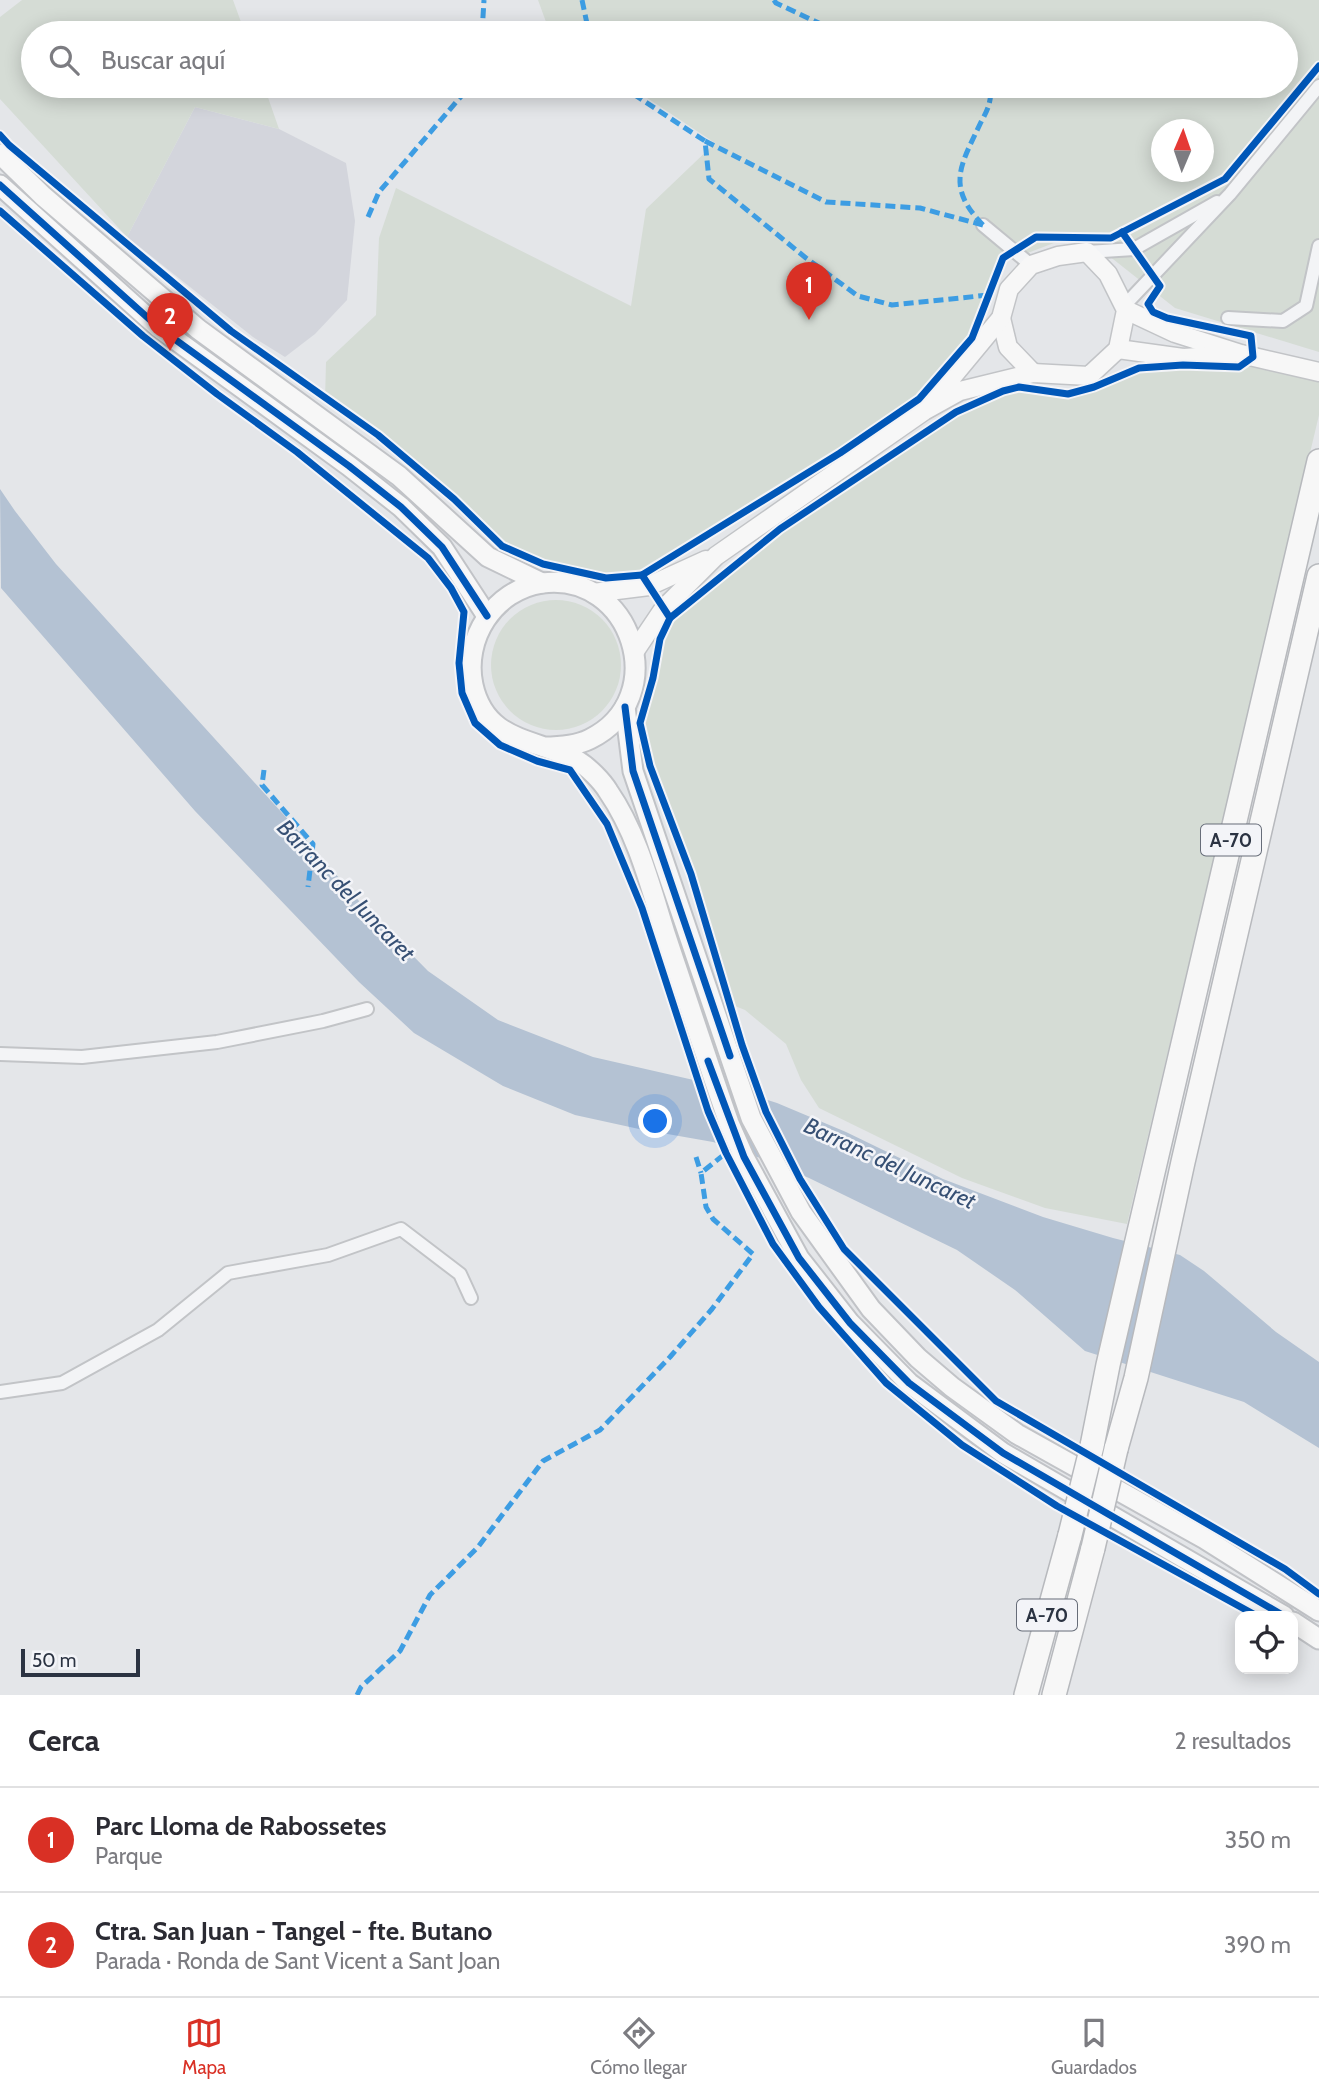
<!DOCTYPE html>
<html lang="es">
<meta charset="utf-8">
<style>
body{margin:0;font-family:Cabin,sans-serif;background:#f2f2f3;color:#2b2b33}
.controls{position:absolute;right:21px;bottom:21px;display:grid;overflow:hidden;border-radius:14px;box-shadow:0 4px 18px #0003}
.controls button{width:63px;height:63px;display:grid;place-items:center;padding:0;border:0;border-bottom:2px solid #e1e1e2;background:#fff;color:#2b2b33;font:35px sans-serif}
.compass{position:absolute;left:1151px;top:119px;width:63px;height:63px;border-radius:50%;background:#fff;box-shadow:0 4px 18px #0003;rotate:2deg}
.scale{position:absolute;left:21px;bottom:18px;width:119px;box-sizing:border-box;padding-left:7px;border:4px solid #2b3342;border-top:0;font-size:19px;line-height:24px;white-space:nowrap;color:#2b3342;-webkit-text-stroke:5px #f3f4f8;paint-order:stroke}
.you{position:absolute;left:656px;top:1122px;width:24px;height:24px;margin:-18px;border:5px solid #fff;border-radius:50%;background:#1a73e8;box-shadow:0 0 0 10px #1a73e833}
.badge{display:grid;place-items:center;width:46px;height:46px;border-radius:50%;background:#d93025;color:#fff;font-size:23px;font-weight:700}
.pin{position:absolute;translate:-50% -58px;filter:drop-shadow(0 2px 4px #0008)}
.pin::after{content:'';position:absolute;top:37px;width:24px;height:21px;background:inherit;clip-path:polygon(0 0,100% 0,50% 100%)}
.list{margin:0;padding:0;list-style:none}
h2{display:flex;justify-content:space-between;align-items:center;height:91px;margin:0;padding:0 28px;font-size:30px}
h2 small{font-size:23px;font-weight:400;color:#7c7c81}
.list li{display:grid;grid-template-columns:46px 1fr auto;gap:21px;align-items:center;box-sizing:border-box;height:105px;padding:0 28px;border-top:2px solid #e1e1e2}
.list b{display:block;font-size:26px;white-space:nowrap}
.list p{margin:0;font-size:23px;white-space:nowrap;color:#7c7c81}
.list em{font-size:23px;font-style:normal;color:#7c7c81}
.icon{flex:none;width:38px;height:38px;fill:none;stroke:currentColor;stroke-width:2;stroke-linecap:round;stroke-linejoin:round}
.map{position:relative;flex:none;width:1319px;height:1695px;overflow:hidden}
.search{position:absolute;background:#fff;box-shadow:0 4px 18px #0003;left:21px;right:21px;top:21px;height:77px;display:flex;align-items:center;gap:18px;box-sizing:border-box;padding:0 24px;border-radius:38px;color:#7c7c81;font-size:26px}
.sheet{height:301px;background:#fff}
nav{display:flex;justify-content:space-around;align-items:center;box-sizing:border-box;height:98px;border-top:2px solid #e1e1e2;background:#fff;font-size:19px;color:#7c7c81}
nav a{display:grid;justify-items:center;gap:4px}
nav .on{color:#d93025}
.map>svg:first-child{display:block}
.built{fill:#d3d5dc}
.green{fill:#d5dcd5;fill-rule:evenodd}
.water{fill:#b4c2d3}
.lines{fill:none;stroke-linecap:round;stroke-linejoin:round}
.street-casing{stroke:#c2c4c7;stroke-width:16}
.secondary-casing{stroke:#c2c4c7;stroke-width:21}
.primary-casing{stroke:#c1c3c7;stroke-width:23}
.highway-casing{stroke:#b7b9bd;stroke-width:26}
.street{stroke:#f3f4f6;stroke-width:12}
.secondary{stroke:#f7f7f7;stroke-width:18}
.primary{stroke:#f7f7f7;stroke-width:19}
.highway{stroke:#f7f7f7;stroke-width:23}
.highway-bridge-casing{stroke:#b7b9bd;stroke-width:26;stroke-linecap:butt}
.highway-bridge{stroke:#f7f7f7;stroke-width:23}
.quiet{stroke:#3d9de3;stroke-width:5;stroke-dasharray:10 5;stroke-linecap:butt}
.cycleway-casing{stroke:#f3f4f8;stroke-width:11}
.cycleway{stroke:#0057b8;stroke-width:7}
.labels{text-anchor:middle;stroke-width:5;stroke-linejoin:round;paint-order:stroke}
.shield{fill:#f3f4f8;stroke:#676d79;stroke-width:2}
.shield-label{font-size:19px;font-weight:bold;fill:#2b3342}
.water-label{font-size:23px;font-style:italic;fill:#375074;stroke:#f3f4f8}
</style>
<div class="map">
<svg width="1319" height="1695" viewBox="0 0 1319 1695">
<rect width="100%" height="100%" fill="#e4e6e9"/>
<path class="built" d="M 195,107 L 279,129 L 346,163 L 355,221 L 347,300 L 315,334 L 285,357 L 253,337 L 127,237 Z"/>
<g class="green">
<path d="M 22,0 L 233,0 L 245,33 L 33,33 L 33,86 L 264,86 L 279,129 L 195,107 L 127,237 L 0,99 L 0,17 Z"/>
<path d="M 538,0 L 1319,0 L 1319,352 L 1175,308 L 1080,233 L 999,264 L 974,334 L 919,399 L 840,453 L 642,575 L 606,578 L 543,564 L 502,546 L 454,499 L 378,435 L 325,400 L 326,362 L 376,315 L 379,238 L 396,188 L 631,306 L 646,209 L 715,143 L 629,86 L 1286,86 L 1286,33 L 550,33 ZM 1162,130 L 1204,130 L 1204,172 L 1162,172 Z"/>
<path d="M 1252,361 L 1319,380 L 1319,415 L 1127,1224 L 1045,1208 L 962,1178 L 819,1108 L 801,1080 L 786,1044 L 745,1010 L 730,1004 L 691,874 L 650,766 L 640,723 L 653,678 L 660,639 L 670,618 L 780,529 L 958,410 L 1003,391 L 1024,387 L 1068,394 L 1094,387 L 1139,368 L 1183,365 L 1239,367 Z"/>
<circle cx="556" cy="665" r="65"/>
</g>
<path class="water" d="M 0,489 L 15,511 L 56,564 L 294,826 L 359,901 L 428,971 L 498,1020 L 593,1057 L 733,1089 L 777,1103 L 846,1132 L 943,1179 L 1043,1217 L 1113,1238 L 1180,1255 L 1204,1271 L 1276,1332 L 1319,1362 L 1319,1448 L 1244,1402 L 1085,1351 L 1015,1290 L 957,1250 L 809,1178 L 769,1161 L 713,1142 L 639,1129 L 575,1115 L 503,1086 L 414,1033 L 359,982 L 195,811 L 1,588 Z"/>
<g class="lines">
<g class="street-casing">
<g id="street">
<path d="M 983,225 L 1031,265"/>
<path d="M 1087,252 L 1134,249 L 1217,202"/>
<path d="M 1124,306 L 1230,194 L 1319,86"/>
<path d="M 1228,318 L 1283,321 L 1306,306 L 1319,246"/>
<path d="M 0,1054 L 82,1057 L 217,1042 L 323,1021 L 367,1009"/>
<path d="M 0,1392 L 62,1383 L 158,1330 L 228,1273 L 328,1255 L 401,1229 L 460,1274 L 471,1298"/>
</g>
</g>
<g class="secondary-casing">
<g id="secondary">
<path d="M 1126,310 L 1175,333 L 1241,354 L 1319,372"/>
<path d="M 1001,318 L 1008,347 L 1033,373"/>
<path d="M 1118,349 L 1183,358 L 1229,355"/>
<path d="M 593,593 L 649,586 L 706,560"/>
<path d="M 635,651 L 664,608 L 716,556 L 924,411 L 960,391 L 1033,373 L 1089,376 L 1118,349 L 1126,310 L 1108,274 L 1087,252 L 1058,256 L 1031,265 L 1009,289 L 1001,318 L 924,411"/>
</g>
</g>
<g class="primary-casing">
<g id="primary">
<path d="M 0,154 L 43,196 L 198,329 L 399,476 L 488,557 L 542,583"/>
<path d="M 0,185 L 158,327 L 349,466 L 401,507 L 442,547 L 487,616"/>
<path d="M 625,707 L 633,771 L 751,1118 L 801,1212 L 871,1309 L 918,1358 L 952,1387 L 1017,1434 L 1205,1539 L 1319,1611"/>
<path d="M 544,747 C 560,747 576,746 590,739 C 673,698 632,571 542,583 C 494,590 463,639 473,685 C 486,744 538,738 578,761 C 588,767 602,781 608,791 C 637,833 650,885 665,933 C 686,996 707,1060 729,1123 L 744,1157 L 799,1258 L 850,1323 L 909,1383 L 1003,1453 L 1284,1616"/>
<path d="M 1293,1622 L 1319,1639"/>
</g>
</g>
<g class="highway-casing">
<g id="highway">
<path d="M 1092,1446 L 1108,1365 L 1319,461"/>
<path d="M 1116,1449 L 1136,1378 L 1183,1162 L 1319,576"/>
<path d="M 1026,1695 L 1070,1535"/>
<path d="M 1054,1695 L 1093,1548"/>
</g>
</g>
<use href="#street" class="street"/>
<use href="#secondary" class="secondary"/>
<use href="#primary" class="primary"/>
<use href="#highway" class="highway"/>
<g class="highway-bridge-casing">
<g id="highway-bridge">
<path d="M 1070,1535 L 1092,1446"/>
<path d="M 1093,1548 L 1116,1449"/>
</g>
</g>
<use href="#highway-bridge" class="highway-bridge"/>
<g class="quiet">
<path d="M 582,0 L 589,33"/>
<path d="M 774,0 L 776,3 L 840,33"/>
<path d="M 482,33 L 484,0"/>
<path d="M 621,86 L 705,141 L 709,179 L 806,258 L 858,296 L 892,305 L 989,295"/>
<path d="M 705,141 L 826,202 L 920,208 L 983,225"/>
<path d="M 368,217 L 379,192 L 470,86"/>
<path d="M 983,225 C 945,186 961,165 981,122 C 988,109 992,101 990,86"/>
<path d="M 264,770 L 262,785 L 313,844 L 308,887"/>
<path d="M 696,1157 L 701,1173"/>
<path d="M 357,1695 L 361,1687 L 400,1651 L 430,1595 L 478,1547 L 543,1461 L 600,1430 L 670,1357 L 712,1309 L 753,1254 L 713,1219 L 706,1207 L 701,1173 L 726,1153"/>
</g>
<g class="cycleway-casing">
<g id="cycleway">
<path d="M 0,135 L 9,145 L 231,331 L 378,435 L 454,499 L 502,546 L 543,564 L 606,578 L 642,575 L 670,618 L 660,639 L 653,678 L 640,723 L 650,766 L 691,874 L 742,1045 L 766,1112 L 800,1179 L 844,1249 L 996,1401 L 1285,1569 L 1319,1594"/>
<path d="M 0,185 L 158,327 L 349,466 L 401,507 L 442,547 L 487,616"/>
<path d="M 0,211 L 143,336 L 217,394 L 297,452 L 428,558 L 451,588 L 464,612 L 459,663 L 462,693 L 475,723 L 500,745 L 537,761 L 570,770 L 607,824 L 642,908 L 708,1111 L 726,1153 L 773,1244 L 819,1307 L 886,1383 L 962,1445 L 1057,1506 L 1257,1616"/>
<path d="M 642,575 L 840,453 L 919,399 L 972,338 L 1003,258 L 1036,237 L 1111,238 L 1225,179 L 1319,66"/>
<path d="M 670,618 L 780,529 L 956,412 L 1003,391 L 1019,387 L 1068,394 L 1094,387 L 1139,368 L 1183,365 L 1239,367 L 1253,357 L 1251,336 L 1167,318 L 1153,312 L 1148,304 L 1160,286 L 1122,232"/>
<path d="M 625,707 L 633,771 L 730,1056"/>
<path d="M 708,1061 L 744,1157 L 799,1258 L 850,1323 L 909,1383 L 1003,1453 L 1284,1616"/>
</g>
</g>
<use href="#cycleway" class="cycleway"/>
</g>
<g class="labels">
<g class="shield">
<rect x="1201" y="824.5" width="60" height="31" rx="5"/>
<rect x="1017" y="1599.5" width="60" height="31" rx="5"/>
</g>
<g class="shield-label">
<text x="1231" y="847">A-70</text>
<text x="1047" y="1622">A-70</text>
</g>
<g class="water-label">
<text transform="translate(346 890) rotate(46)" y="8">Barranc del Juncaret</text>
<text transform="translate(890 1163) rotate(25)" y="8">Barranc del Juncaret</text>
</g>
</g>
</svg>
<div class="controls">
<button><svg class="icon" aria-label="locate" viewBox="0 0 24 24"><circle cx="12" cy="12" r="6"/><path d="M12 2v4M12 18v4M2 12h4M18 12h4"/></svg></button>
</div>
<svg class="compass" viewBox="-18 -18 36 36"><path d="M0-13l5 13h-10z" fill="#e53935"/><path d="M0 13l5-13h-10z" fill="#7c7c81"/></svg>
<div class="scale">50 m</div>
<div class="you"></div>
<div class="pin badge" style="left:809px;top:320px">1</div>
<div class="pin badge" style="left:170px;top:351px">2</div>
<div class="search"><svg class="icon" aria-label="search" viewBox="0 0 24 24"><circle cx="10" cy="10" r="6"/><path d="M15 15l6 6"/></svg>Buscar aquí</div>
</div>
<section class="sheet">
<h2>Cerca<small>2 resultados</small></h2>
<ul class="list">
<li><span class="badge">1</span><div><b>Parc Lloma de Rabossetes</b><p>Parque</p></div><em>350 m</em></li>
<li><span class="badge">2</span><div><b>Ctra. San Juan - Tangel - fte. Butano</b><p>Parada · Ronda de Sant Vicent a Sant Joan</p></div><em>390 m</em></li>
</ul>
</section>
<nav>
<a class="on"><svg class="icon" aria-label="map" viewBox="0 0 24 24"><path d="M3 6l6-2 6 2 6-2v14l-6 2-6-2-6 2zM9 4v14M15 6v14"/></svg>Mapa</a>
<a><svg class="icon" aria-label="directions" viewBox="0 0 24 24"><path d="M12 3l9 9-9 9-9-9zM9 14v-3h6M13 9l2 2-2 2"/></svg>Cómo llegar</a>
<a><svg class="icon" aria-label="saved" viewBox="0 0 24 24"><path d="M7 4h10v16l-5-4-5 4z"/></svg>Guardados</a>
</nav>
